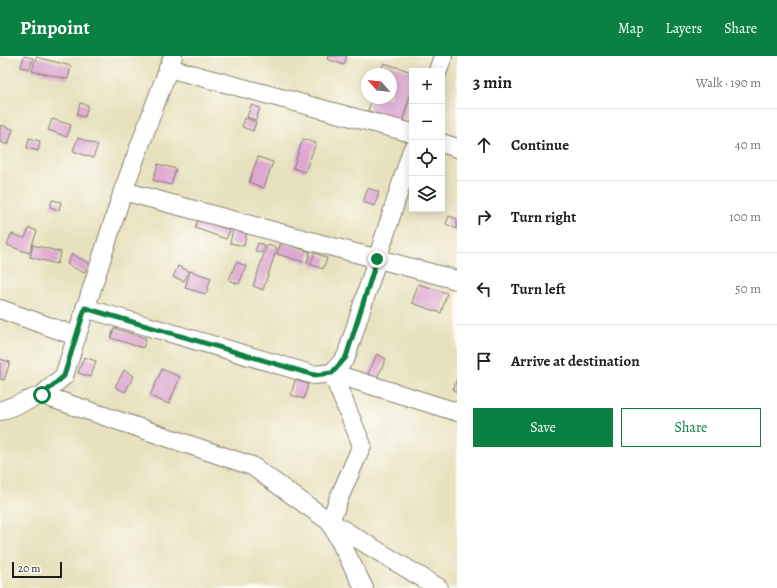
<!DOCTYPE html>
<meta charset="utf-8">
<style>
body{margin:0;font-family:Alegreya,serif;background:#f2f2f2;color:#202124}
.controls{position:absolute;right:12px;top:12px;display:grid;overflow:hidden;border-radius:0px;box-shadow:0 2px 10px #0003}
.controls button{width:36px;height:36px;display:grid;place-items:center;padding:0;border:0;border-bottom:1px solid #e0e0e0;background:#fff;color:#202124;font:20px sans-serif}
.compass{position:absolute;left:361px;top:12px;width:36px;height:36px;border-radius:50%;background:#fff;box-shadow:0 2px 10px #0003;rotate:298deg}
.scale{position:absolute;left:12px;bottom:10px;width:50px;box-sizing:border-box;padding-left:4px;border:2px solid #1c1c1c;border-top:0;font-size:11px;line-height:14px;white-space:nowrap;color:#1c1c1c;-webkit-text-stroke:3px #fdfcf7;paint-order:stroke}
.stop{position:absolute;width:12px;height:12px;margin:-9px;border:3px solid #0b8043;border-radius:50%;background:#fff}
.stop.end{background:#0b8043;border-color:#fff;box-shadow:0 1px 4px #0008}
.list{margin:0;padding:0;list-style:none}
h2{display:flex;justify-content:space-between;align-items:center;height:52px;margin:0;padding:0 16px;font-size:17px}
h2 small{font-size:13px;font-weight:400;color:#757577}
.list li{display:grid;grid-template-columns:26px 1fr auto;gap:12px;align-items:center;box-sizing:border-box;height:72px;padding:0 16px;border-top:1px solid #e0e0e0}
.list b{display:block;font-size:15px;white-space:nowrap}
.list em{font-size:13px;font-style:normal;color:#757577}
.actions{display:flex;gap:8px;padding:12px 16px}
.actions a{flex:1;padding:9px 0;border:1px solid #0b8043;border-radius:0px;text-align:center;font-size:14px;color:#0b8043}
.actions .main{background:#0b8043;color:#fff}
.icon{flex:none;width:22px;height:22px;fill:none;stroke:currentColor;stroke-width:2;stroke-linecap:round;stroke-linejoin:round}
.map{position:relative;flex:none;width:457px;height:532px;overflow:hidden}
header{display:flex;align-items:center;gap:24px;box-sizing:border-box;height:56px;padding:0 20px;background:#0b8043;color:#fff}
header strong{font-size:19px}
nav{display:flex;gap:22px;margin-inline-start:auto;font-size:14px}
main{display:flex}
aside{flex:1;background:#fff}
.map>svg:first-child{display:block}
.building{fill:#dea8d2}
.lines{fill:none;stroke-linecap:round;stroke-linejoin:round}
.minor-casing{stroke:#827e6d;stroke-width:20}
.minor{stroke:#fff;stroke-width:18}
.route{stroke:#0b8043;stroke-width:5}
</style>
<header>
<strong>Pinpoint</strong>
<nav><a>Map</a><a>Layers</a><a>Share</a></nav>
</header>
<main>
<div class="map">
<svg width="457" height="532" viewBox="0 0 457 532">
<rect width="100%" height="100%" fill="#fdfcf7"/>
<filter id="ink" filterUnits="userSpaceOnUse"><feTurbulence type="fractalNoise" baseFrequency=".025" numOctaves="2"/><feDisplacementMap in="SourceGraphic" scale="8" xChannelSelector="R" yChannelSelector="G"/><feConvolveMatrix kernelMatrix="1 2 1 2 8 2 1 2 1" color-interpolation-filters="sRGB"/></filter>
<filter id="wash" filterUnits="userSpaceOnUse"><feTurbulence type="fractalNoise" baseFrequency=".012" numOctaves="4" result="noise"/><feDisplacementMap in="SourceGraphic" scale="16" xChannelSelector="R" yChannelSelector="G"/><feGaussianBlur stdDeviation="0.9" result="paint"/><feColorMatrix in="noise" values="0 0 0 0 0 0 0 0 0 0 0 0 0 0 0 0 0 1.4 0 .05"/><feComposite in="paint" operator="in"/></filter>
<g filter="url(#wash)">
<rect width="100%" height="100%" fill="#e8e1be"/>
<g id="blocks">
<g class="building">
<path d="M 24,0 L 33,2 L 30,13 L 21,11 Z"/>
<path d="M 328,0 L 347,0 L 344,9 L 327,3 Z"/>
<path d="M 36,1 L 71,10 L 68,23 L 32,15 Z"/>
<path d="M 384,7 L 412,16 L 412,34 L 402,66 L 368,55 L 372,42 L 391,42 L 391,18 L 380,18 Z"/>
<path d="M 80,47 L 88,49 L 85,61 L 77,59 Z"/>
<path d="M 251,49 L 260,52 L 256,64 L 247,61 Z"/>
<path d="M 245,62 L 256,66 L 253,75 L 242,71 Z"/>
<path d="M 52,63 L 71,69 L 67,81 L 48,74 Z"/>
<path d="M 1,69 L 13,73 L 8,89 L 0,86 L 0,73 Z"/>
<path d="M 29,82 L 40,85 L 38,95 L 27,92 Z"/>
<path d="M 78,82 L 98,89 L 93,102 L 73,95 Z"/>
<path d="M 303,83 L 316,87 L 305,116 L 293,112 Z"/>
<path d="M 258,101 L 273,106 L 264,132 L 249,126 Z"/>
<path d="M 158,108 L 176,113 L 171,129 L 153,124 Z"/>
<path d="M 368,132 L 379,136 L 375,150 L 363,146 Z"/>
<path d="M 52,144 L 61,146 L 59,154 L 50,151 Z"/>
<path d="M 449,160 L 457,163 L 457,173 L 446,168 Z"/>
<path d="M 198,163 L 230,174 L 226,183 L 195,172 Z"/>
<path d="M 29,172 L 37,175 L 29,197 L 7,189 L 11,178 L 25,182 Z"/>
<path d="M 233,173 L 247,175 L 244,190 L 230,187 Z"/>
<path d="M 281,186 L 310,196 L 307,207 L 277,198 Z"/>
<path d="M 258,187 L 265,189 L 262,197 L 255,195 Z"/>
<path d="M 33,189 L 61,196 L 57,208 L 30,201 Z"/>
<path d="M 267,189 L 277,192 L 263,234 L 253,230 Z"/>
<path d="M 315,197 L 327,202 L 323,213 L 310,208 Z"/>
<path d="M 72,198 L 89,207 L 84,217 L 67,208 Z"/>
<path d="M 236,206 L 246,210 L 239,228 L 229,224 Z"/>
<path d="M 178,210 L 189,215 L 184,225 L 173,221 Z"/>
<path d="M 190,215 L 211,222 L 206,238 L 185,232 Z"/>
<path d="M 418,228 L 447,237 L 441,257 L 412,247 Z"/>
<path d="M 114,272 L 146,282 L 143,292 L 111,282 Z"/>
<path d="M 377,298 L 386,303 L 375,326 L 366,322 Z"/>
<path d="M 84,301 L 96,305 L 91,321 L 78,317 Z"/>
<path d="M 0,303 L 10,306 L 4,324 L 0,323 Z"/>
<path d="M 162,313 L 180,321 L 169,348 L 150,340 Z"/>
<path d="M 124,314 L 134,320 L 125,336 L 115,331 Z"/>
<path d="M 457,322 L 457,336 L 453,334 Z"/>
<path d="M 295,324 L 308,328 L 304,343 L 291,339 Z"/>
</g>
</g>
</g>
<g filter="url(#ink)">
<use href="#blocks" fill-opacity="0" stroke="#827e6d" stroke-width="1"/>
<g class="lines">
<g class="minor-casing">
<g id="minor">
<path d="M 168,12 L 412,77"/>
<path d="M 438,15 L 443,0"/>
<path d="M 442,87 L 457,92"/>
<path d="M 123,135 L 457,224"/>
<path d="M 85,252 L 314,319 L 332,317 L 346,301 L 412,94"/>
<path d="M 0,253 L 76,280"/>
<path d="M 332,317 L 362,389 L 339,442 L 330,466 L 364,532"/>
<path d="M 332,317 L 457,356"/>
<path d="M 42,339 L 252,410 L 330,466 L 439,532"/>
<path d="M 0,355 L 42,339 L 64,320 L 123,135 L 173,0"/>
</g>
</g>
<use href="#minor" class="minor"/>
</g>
</g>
<g class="lines" filter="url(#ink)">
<path class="route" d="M 42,339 L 64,320 L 85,252 L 314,319 L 332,317 L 346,301 L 377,203"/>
</g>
</svg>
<div class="controls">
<button>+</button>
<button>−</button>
<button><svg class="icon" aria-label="locate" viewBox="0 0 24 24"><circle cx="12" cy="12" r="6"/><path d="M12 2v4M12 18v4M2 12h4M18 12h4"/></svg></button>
<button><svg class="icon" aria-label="layers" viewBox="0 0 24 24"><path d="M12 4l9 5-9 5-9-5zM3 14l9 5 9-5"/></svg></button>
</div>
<svg class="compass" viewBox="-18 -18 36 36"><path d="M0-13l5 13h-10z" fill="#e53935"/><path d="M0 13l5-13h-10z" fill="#757577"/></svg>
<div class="scale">20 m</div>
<div class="stop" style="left:42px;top:339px"></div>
<div class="stop end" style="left:377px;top:203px"></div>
</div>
<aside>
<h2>3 min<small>Walk · 190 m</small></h2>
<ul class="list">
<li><svg class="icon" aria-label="ahead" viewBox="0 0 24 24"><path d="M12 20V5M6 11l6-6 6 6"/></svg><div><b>Continue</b></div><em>40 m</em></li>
<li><svg class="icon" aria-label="right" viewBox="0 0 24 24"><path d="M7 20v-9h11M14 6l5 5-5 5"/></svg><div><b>Turn right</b></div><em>100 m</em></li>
<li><svg class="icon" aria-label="left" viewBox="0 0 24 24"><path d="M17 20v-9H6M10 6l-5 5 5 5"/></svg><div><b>Turn left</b></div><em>50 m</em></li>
<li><svg class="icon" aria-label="arrive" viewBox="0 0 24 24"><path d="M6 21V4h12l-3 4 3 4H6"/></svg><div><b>Arrive at destination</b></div></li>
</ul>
<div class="actions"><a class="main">Save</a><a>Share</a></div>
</aside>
</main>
